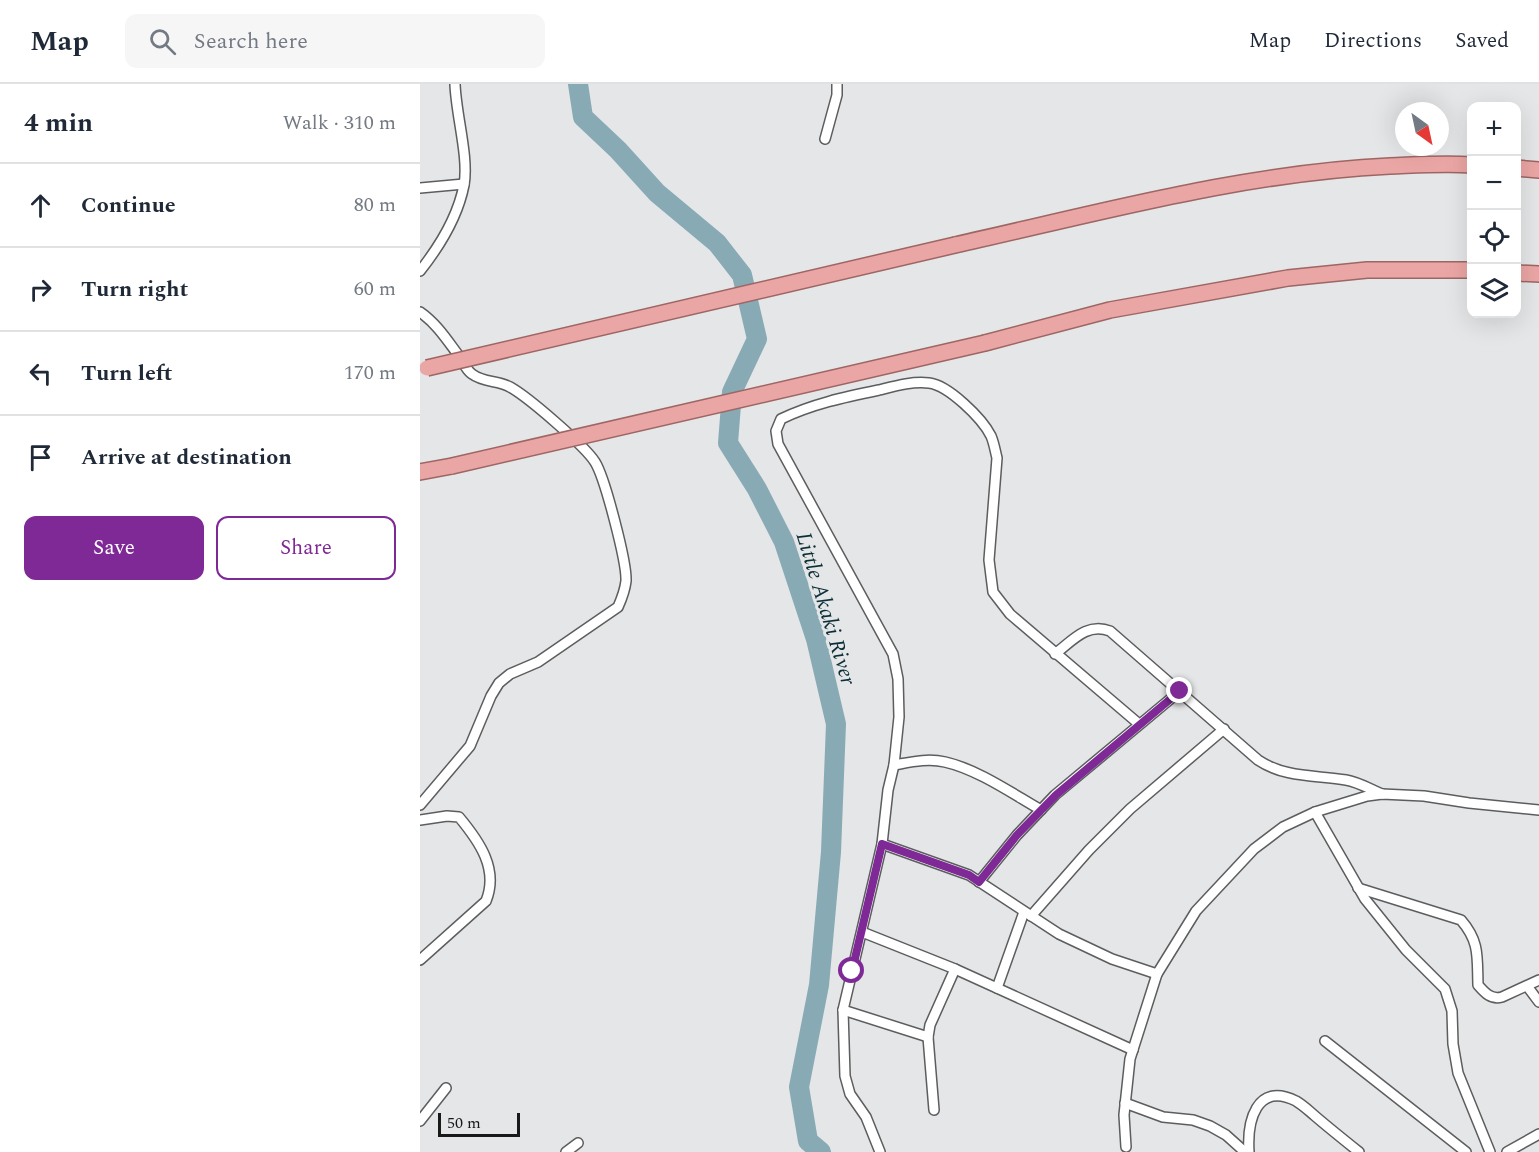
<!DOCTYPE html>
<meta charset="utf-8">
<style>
body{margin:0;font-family:Spectral,serif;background:#f6f6f7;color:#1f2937}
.controls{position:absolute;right:18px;top:18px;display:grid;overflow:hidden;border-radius:12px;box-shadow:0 6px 24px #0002}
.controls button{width:54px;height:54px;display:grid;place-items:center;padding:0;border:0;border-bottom:2px solid #e0e1e3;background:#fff;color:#1f2937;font:30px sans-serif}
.compass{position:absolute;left:975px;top:18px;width:54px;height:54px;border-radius:50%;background:#fff;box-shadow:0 6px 24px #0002;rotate:147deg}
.scale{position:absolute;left:18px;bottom:15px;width:82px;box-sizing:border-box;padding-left:6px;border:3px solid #191919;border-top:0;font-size:16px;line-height:21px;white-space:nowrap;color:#191919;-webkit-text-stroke:4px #e5e6e7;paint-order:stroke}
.stop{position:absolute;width:18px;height:18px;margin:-14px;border:4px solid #7f2997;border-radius:50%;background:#fff}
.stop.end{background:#7f2997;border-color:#fff;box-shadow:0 2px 6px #0008}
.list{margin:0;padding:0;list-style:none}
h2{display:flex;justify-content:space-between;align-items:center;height:78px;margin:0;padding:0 24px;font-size:26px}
h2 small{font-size:20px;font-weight:400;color:#747a83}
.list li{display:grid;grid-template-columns:39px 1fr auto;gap:18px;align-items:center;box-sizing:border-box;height:84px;padding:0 24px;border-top:2px solid #e0e1e3}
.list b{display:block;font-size:22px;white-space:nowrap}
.list em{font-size:20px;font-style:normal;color:#747a83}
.actions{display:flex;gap:12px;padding:18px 24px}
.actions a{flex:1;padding:14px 0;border:2px solid #7f2997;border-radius:12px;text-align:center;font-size:21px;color:#7f2997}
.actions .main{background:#7f2997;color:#fff}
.icon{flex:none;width:33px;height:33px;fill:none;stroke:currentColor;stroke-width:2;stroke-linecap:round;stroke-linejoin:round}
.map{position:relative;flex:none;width:1119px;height:1068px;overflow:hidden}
header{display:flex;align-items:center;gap:36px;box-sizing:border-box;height:84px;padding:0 30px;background:#fff;border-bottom:2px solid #e0e1e3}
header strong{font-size:28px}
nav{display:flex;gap:33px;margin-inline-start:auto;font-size:21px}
.search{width:420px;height:54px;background:#f6f6f7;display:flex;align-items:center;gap:15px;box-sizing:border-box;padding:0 21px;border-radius:12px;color:#747a83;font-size:22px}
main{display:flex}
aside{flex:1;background:#fff}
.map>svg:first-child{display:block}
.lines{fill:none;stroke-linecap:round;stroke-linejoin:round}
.river{stroke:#88aab5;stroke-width:20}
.minor-casing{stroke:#5c5d5e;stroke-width:12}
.trunk-casing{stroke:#9d6664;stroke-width:18}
.minor{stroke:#fff;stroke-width:9}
.trunk{stroke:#eaa6a4;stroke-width:15}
.trunk-bridge-casing{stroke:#9d6664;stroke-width:18;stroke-linecap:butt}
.trunk-bridge{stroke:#eaa6a4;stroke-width:15}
.route{stroke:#7f2997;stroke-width:8}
.labels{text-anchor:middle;stroke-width:6;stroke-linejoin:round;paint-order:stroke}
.water-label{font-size:22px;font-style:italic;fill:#0b2e37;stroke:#e5e6e7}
</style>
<header>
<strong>Map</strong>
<div class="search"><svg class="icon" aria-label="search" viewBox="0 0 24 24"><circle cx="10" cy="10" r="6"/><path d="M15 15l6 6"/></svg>Search here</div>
<nav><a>Map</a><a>Directions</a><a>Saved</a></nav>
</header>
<main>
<aside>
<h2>4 min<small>Walk · 310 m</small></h2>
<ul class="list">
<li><svg class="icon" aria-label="ahead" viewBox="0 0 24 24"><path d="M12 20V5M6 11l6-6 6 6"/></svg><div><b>Continue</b></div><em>80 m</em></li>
<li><svg class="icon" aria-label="right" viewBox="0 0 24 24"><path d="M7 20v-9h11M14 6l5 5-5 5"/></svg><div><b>Turn right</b></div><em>60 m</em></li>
<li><svg class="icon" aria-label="left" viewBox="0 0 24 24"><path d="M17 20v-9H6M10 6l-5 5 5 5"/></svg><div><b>Turn left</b></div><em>170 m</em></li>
<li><svg class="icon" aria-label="arrive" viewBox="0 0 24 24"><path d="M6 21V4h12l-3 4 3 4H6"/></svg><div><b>Arrive at destination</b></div></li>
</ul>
<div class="actions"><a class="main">Save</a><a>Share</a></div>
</aside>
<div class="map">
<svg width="1119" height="1068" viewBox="0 0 1119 1068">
<rect width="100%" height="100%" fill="#e5e6e7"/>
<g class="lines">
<path class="river" d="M 158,0 L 163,33 L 198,66 L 237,109 L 297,159 L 322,191 L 337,255 L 312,308 L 308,359 L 337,405 L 364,458 L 396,555 L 416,640 L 411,768 L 399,901 L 379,1003 L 388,1057 L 401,1068"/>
<g class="minor-casing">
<g id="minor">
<path d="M 405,55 L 417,11 L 417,0"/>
<path d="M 0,104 L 44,100"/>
<path d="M 0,187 C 19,163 38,132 44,101 C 49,73 36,31 35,0"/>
<path d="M 0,228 C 17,240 27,256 39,272 C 43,278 46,286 52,290 C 64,299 78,296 90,303 C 108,313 165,362 175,378 C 185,394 207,479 206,497 C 205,506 202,514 198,523 L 118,578 L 90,590 L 79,599 L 71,612 L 50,662 L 0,721"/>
<path d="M 635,570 C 652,557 667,538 690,547 L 838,676 C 865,694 895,691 926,696 C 938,698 950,705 962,710"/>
<path d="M 474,681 C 491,678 508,674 525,678 C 557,685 593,710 621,726"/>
<path d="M 895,728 L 945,815 L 986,866 L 1025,905 L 1032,927 L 1033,960 L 1038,989 L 1070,1068"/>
<path d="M 0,736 L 27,732 L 39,733 C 59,757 79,785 66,817 L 0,876"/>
<path d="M 462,760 L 549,791 L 639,850 L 692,875 L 737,890"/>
<path d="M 559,798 L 597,751 L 635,711 L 760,607"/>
<path d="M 938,804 L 1041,836 C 1060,858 1057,873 1058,901 C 1065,909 1071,916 1082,913 L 1119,896"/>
<path d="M 611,832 L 669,766 L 710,725 L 804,645"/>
<path d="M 442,848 L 535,885 L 713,966"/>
<path d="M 1107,902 L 1119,918"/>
<path d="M 577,904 L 604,828"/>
<path d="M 423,926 L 508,953"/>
<path d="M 905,957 L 1046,1068"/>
<path d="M 705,1019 L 743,1033 L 773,1036 L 790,1042 L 806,1051 L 825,1068"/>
<path d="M 514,1026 L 508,953 L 510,941 L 535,885"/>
<path d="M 0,1037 L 26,1004"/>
<path d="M 706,1063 L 704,1031 L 710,975 L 737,890 L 776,827 L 834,765 L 863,743 L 895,728 L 947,712 L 962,710 L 1004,712 L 1049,719 L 1119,726"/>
<path d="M 146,1068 L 158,1059"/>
<path d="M 460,1068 L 446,1033 L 430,1010 L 425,992 L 423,926 L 462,760 L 468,706 L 474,681 L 479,633 L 478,595 L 473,570 L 358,360 L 356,347 L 361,335 C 392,320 425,313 459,306 C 475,302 492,297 509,299 C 528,301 562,334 571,352 C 574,359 575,366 577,374 L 569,476 L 573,508 L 590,530 L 719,640"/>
<path d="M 829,1068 C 827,1038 836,997 876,1017 C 883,1021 889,1027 895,1032 C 909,1044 924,1056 939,1068"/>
<path d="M 1087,1068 L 1119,1050"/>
</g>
</g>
<g class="trunk-casing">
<g id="trunk">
<path d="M 1096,84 L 1119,86"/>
<path d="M 535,161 C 679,129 822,89 970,82 C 997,81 1024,79 1052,81"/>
<path d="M 1096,189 L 1119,190"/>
<path d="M 565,259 L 690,226 L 868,194 L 947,186 L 1052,186"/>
<path d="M 0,388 L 32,382"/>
</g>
</g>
<use href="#minor" class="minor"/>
<use href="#trunk" class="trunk"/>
<g class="trunk-bridge-casing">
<g id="trunk-bridge">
<path d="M 7,284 L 535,161"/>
<path d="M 32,382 L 565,259"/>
</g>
</g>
<use href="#trunk-bridge" class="trunk-bridge"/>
</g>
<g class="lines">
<path class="route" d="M 432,887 L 462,760 L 549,791 L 559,798 L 597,751 L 636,711 L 760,607"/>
</g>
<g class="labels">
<g class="water-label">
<text transform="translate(407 524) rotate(73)" y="8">Little Akaki River</text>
</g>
</g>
</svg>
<div class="controls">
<button>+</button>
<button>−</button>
<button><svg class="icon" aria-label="locate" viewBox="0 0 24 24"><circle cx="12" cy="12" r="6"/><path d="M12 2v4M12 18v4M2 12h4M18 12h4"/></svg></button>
<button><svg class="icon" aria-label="layers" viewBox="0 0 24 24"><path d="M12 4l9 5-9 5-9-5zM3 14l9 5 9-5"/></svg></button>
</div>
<svg class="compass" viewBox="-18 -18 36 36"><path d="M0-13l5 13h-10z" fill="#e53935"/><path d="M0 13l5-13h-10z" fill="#747a83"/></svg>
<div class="scale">50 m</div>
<div class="stop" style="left:432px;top:887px"></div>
<div class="stop end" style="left:760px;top:607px"></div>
</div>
</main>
